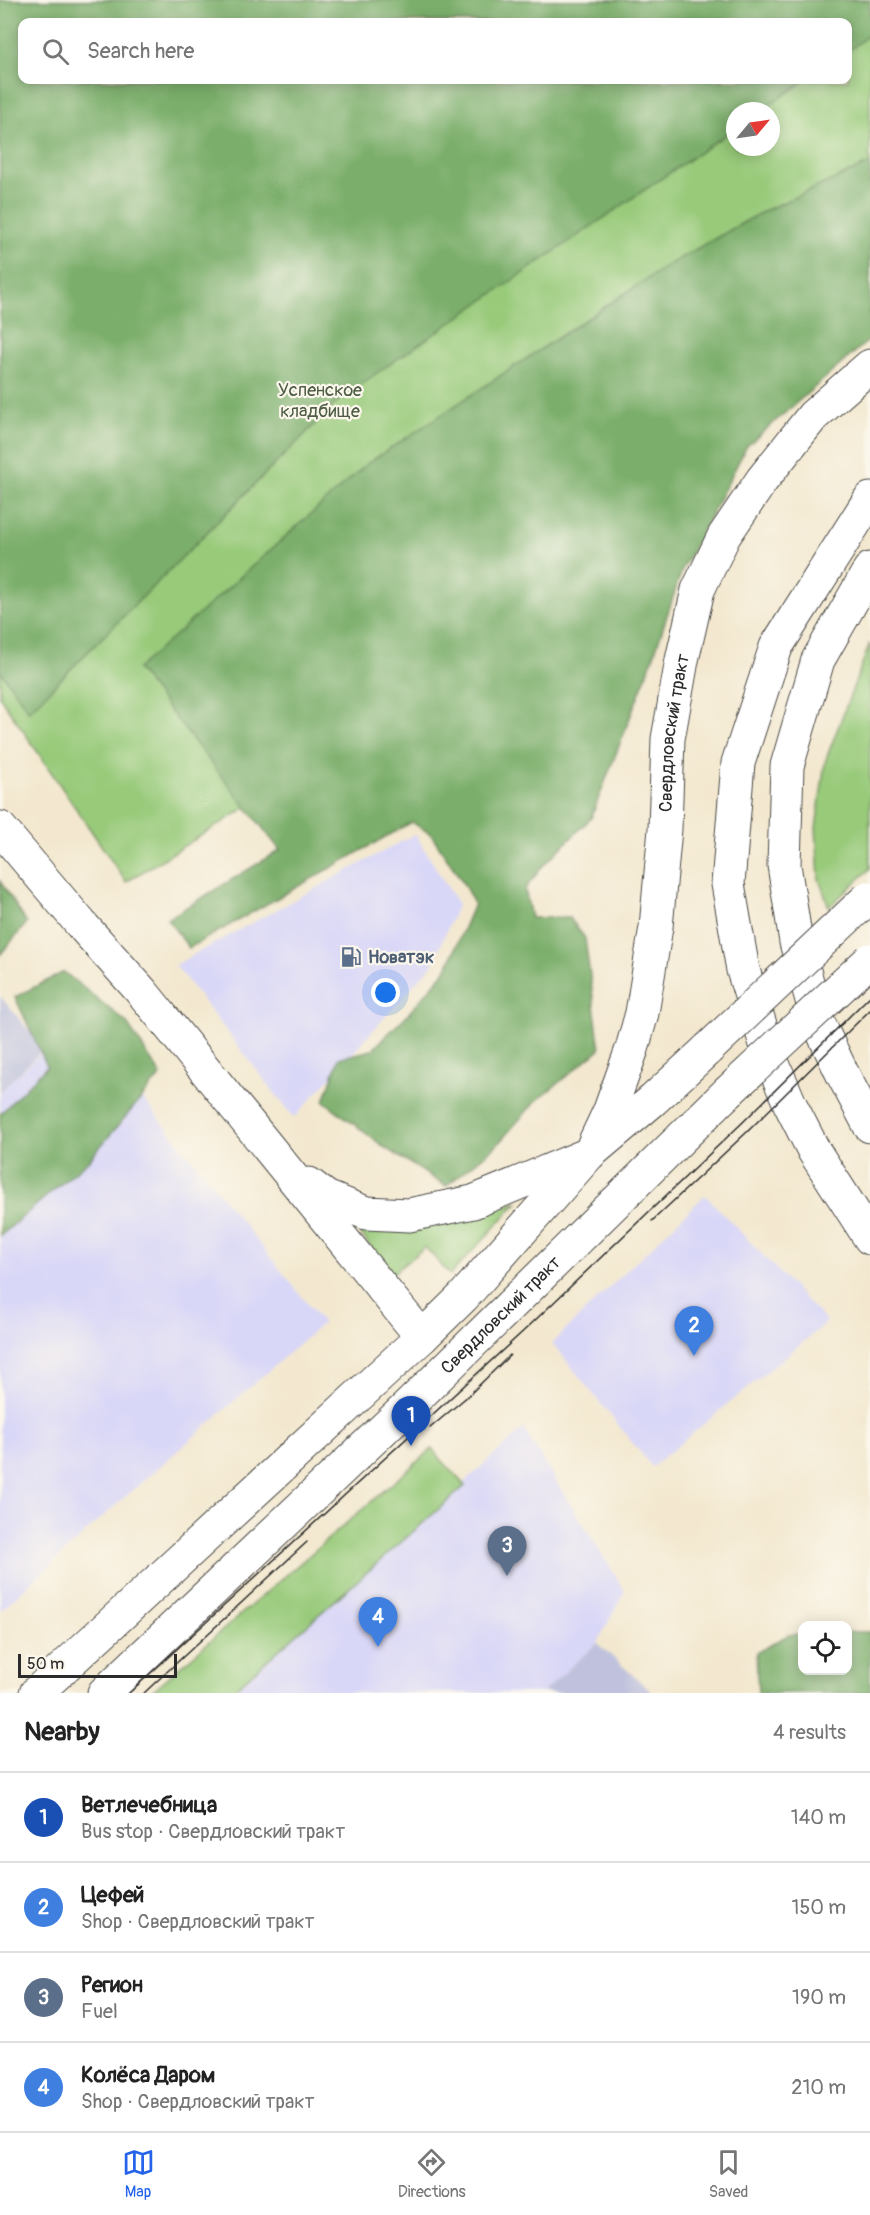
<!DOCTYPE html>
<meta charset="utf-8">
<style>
body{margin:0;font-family:Pangolin,sans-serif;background:#f6f6f6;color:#222}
.controls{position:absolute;right:18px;bottom:18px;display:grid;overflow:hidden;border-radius:12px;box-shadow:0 3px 15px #0003}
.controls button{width:54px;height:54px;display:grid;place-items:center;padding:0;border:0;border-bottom:2px solid #e0e0e0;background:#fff;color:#222;font:30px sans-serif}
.compass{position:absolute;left:726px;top:102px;width:54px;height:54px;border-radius:50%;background:#fff;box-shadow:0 3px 15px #0003;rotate:61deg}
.scale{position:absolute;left:18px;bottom:15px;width:159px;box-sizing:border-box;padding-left:6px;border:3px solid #2b2b2b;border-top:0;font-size:16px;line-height:21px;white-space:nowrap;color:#2b2b2b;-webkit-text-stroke:4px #fbf7ec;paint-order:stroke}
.you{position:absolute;left:386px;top:993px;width:21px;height:21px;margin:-15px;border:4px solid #fff;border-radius:50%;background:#1a73e8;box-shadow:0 0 0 9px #1a73e833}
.badge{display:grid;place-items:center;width:39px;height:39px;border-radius:50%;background:#2563eb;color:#fff;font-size:20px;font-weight:700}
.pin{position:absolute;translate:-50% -50px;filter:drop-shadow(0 2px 3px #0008)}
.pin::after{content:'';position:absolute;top:32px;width:21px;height:18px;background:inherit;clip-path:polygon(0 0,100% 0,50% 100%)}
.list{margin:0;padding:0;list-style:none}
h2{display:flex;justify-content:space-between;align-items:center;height:78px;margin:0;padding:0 24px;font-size:26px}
h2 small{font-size:20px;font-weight:400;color:#767676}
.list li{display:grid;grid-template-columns:39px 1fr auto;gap:18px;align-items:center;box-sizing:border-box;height:90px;padding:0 24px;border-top:2px solid #e0e0e0}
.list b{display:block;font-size:22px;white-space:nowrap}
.list p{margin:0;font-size:20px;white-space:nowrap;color:#767676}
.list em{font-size:20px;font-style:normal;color:#767676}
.icon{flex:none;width:33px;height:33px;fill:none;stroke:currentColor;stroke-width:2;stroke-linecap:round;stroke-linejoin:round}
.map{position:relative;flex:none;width:870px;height:1693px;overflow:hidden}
.search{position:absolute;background:#fff;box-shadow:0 3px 15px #0003;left:18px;right:18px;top:18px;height:66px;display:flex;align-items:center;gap:15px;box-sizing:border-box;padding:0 21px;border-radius:12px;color:#767676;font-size:22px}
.sheet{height:438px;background:#fff}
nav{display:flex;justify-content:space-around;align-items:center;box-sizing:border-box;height:84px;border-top:2px solid #e0e0e0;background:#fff;font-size:16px;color:#767676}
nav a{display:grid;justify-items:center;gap:3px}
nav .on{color:#2563eb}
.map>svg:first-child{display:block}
.built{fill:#d9d7f7}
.industrial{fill:#c0c2dd}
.green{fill:#98ca7a;stroke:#627a52;stroke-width:1.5;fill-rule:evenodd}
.forest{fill:#7aae6a;stroke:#526c4a;stroke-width:1.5}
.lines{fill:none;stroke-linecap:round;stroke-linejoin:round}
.secondary-casing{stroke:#494744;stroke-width:35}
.primary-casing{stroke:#494744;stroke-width:35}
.secondary{stroke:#fff;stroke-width:33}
.primary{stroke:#fff;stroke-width:33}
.tram{stroke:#2b2b2b;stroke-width:1.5}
.primary-bridge-casing{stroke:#494744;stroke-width:35;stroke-linecap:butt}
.primary-bridge{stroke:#fff;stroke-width:33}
.labels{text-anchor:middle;stroke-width:4.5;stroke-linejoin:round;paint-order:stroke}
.park-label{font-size:18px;fill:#4c5b43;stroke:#fbf7ec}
.street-label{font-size:18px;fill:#2b2b2b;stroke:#fbf7ec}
.service-label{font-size:18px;font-weight:bold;fill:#4e5e75;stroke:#fbf7ec;text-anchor:start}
</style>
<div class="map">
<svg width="870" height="1693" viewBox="0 0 870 1693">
<rect width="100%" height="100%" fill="#fbf7ec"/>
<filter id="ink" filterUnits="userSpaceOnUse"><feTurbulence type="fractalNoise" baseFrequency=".0167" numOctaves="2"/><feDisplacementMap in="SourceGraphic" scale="12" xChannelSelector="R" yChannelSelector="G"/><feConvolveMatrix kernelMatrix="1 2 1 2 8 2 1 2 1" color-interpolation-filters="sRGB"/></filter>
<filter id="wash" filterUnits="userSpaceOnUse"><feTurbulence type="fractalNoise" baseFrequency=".008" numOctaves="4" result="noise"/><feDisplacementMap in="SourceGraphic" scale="24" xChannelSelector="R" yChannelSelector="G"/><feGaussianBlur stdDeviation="1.35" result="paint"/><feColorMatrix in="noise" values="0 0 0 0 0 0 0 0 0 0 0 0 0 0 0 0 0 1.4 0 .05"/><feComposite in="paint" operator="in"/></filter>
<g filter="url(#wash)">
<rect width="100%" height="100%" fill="#f3e8cf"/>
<g class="built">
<path d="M 415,834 L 458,904 L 432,965 L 294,1118 L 175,965 Z"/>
<path d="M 78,1017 L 323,1323 L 107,1513 L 0,1611 L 0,1092 Z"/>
<path d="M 705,1195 L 827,1322 L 652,1467 L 552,1343 Z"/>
<path d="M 523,1429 L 625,1591 L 597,1643 L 542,1693 L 231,1693 Z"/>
</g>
<g class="industrial">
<path d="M 0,996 L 44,1048 L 0,1092 Z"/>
<path d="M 597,1643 L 653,1693 L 542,1693 Z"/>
</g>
<g class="green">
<path d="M 0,0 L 870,0 L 870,277 L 353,728 L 241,811 L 126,882 L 0,697 ZM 22,22 L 848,22 L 848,80 L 22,80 ZM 735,111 L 771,111 L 771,147 L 735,147 Z"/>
<path d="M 870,643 L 870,869 L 829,907 L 819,879 L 816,828 L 825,762 Z"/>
<path d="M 518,1202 L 450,1275 L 425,1247 L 391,1275 L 353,1223 L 457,1221 Z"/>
<path d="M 432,1449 L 465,1486 L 230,1693 L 150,1693 Z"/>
</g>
<g class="forest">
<path d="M 0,0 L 870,0 L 870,34 L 848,51 L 848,22 L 22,22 L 22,80 L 806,80 L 760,111 L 735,111 L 735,128 L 342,397 L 29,711 L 0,671 Z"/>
<path d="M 870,163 L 870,339 L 747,446 L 682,570 L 652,661 L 591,818 L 541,868 L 525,889 L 531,918 L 569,917 L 585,938 L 600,1049 L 535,1102 L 496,1146 L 446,1186 L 385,1148 L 324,1101 L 339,1058 L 372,1050 L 408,1014 L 446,970 L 474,904 L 462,881 L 431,834 L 412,822 L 189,948 L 167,919 L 280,850 L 137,669 L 368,463 L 668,265 L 764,211 Z"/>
<path d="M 0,881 L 27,923 L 0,955 Z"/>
<path d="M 64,972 L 126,1022 L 161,1075 L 89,1160 L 0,1236 L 0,1114 L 47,1066 L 15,997 Z"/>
<path d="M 848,1632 L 870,1632 L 870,1693 L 758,1693 L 756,1653 L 788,1635 L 802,1634 L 802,1670 L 848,1670 Z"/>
</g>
</g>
<g filter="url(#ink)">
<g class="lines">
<g class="secondary-casing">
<g id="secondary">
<path d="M 0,828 L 81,924 L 142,992 L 422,1337"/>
<path d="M 309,1184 L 326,1197 L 366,1213 L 409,1215 L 473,1202 L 589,1154"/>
</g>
</g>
<g class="primary-casing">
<g id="primary">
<path d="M 870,499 L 776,647 L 738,763 L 728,884 L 743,970 L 770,1057 L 790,1104 L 814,1151 L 870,1238"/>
<path d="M 870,569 L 818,660 L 787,766 L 784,865 L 796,942 L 818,1022 L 842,1073 L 870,1126"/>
<path id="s1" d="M 594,1144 L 610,1110 L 632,1049 L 642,1013 L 656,927 L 665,829 L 668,739 L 682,660 L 698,590 L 724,536 L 762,480 L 813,416 L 870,366"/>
<path d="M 36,1693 L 422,1337 L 463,1297 L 589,1154 L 653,1100 L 708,1049"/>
<path id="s2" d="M 104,1693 L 408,1406 L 728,1092"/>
</g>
</g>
<use href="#secondary" class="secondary"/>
<use href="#primary" class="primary"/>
<g class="tram">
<path d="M 652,1221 L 747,1132 L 870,1010"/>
<path d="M 430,1428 L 469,1395 L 510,1355"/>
<path d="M 129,1693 L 529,1326 L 741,1124 L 870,996"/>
<path d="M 144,1693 L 307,1542"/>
</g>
<g class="primary-bridge-casing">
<g id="primary-bridge">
<path d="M 708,1049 L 868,898"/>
<path d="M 728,1092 L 870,960"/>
</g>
</g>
<use href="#primary-bridge" class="primary-bridge"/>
</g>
</g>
<defs>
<g id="fuel-bare" transform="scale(1.62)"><path d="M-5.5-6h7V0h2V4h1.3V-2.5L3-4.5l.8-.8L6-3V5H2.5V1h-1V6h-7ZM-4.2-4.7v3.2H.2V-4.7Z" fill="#5c6f8a" stroke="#fbf7ec" stroke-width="2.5" paint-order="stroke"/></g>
</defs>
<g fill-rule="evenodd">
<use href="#fuel-bare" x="351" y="957"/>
</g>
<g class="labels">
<g class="park-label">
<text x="320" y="396">Успенское<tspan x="320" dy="21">кладбище</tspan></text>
</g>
<g class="street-label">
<text dy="6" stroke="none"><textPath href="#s1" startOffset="422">Свердловский тракт</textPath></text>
<text dy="6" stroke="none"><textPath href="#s2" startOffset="548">Свердловский тракт</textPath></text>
</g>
<g class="service-label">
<text x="368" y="963">Новатэк</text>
</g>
</g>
</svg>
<div class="controls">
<button><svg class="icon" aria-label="locate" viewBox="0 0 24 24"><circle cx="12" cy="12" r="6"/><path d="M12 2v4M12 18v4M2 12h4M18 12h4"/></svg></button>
</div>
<svg class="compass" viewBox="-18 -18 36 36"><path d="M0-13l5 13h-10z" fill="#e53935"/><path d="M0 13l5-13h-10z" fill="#767676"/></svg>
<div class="scale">50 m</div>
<div class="you"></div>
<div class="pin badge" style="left:411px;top:1446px;background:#1a4fb4">1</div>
<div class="pin badge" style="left:694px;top:1356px;background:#3f7fe0">2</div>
<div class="pin badge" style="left:507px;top:1576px;background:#5c6f8a">3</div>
<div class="pin badge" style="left:378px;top:1647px;background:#3f7fe0">4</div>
<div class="search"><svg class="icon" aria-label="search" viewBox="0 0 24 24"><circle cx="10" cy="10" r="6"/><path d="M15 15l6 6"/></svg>Search here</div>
</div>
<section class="sheet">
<h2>Nearby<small>4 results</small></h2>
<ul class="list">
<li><span class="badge" style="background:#1a4fb4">1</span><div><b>Ветлечебница</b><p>Bus stop · Свердловский тракт</p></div><em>140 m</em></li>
<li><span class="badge" style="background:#3f7fe0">2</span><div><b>Цефей</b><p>Shop · Свердловский тракт</p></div><em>150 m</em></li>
<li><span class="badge" style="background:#5c6f8a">3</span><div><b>Регион</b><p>Fuel</p></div><em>190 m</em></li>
<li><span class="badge" style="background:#3f7fe0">4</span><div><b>Колёса Даром</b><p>Shop · Свердловский тракт</p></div><em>210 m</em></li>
</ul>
</section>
<nav>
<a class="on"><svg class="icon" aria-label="map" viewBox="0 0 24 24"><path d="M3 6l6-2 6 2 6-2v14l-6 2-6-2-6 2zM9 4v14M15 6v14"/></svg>Map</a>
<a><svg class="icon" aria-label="directions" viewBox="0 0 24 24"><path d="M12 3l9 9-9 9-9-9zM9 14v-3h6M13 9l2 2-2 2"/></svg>Directions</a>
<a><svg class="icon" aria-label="saved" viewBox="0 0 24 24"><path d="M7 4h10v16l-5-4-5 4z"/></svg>Saved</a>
</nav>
